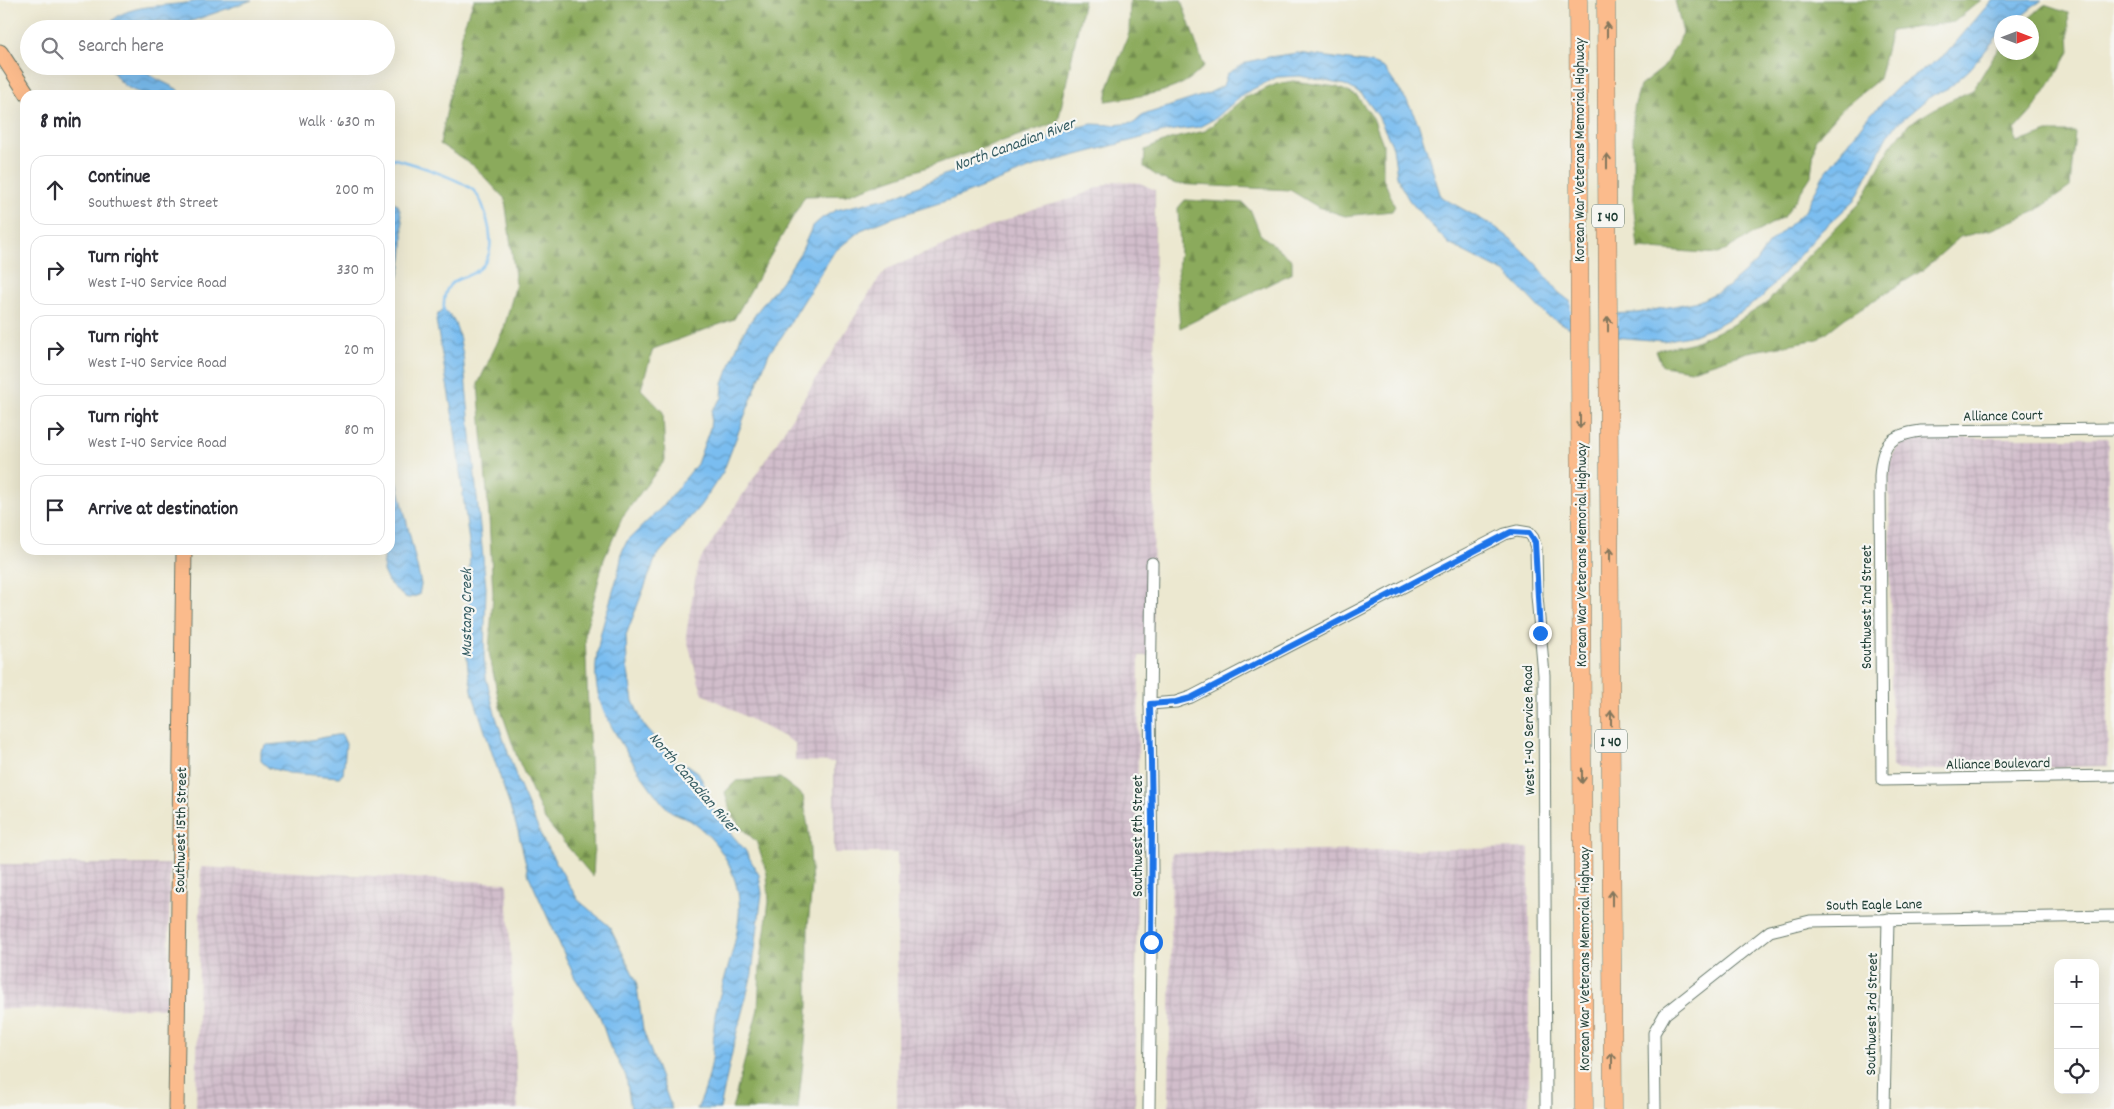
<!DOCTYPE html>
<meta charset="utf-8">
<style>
body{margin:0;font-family:Dekko,sans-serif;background:#f7f7f7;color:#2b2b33}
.controls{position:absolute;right:15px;bottom:15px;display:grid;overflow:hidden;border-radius:10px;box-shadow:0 5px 20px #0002}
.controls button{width:45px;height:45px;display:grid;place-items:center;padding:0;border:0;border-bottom:1px solid #e1e1e2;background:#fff;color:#2b2b33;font:25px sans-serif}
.compass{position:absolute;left:1994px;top:15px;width:45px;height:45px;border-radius:50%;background:#fff;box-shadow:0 5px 20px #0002;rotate:90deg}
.stop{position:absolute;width:15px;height:15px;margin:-11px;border:4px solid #1a73e8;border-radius:50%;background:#fff}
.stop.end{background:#1a73e8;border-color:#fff;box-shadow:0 1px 5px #0008}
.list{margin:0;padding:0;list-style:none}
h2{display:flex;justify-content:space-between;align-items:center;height:65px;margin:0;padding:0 20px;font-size:21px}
h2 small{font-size:16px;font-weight:400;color:#7c7c81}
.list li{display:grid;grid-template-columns:32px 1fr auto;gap:15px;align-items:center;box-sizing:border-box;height:70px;margin:0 10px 10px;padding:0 10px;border:1px solid #e1e1e2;border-radius:15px}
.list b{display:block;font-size:19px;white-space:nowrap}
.list p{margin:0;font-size:16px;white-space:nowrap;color:#7c7c81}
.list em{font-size:16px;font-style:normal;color:#7c7c81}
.icon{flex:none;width:28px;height:28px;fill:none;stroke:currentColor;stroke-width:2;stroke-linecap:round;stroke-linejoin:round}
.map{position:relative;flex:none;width:2114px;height:1109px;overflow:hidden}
.search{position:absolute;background:#fff;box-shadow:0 5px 20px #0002;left:20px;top:20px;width:375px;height:55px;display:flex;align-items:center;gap:12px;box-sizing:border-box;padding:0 18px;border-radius:28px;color:#7c7c81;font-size:19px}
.panel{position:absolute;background:#fff;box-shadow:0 5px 20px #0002;left:20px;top:90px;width:375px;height:465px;border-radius:15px}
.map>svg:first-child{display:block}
.industrial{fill:url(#industrial-grid)}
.forest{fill:url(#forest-firs);stroke:#557448}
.water{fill:url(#water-waves);stroke:#4c7d92}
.pier{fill:#ece8d0}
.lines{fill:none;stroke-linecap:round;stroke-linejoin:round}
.stream{stroke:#7abdf0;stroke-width:2.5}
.minor-casing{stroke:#67796b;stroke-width:13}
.major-casing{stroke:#67796b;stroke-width:17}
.highway-casing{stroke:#67796b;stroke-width:19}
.minor{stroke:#fff;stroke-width:11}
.major{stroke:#fbbb8c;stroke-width:15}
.highway{stroke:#fbbb8c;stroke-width:18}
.oneway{stroke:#82765c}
.route{stroke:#1a73e8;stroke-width:6}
.labels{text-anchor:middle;stroke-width:4.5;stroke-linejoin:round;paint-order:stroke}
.shield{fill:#f6f6f2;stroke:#60746d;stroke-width:1}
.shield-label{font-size:14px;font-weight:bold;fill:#1f3d34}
.street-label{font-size:15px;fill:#1f3d34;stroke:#f6f6f2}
.water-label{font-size:16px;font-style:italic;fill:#365d63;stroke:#f6f6f2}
</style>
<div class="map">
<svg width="2114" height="1109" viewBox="0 0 2114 1109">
<defs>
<pattern id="industrial-grid" width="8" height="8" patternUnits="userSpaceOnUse" patternTransform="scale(1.25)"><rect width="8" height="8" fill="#d1bdcb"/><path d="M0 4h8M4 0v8" fill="none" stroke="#b3a3af"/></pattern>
<pattern id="forest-firs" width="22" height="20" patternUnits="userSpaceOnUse" patternTransform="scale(1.25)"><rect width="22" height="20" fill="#8baa5c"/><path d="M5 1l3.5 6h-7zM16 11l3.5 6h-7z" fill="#718c4d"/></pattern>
<pattern id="water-waves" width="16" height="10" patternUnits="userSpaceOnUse" patternTransform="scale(1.25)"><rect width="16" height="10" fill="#7abdf0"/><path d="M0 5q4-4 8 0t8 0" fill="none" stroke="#639bc3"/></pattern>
</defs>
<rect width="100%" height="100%" fill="#f6f6f2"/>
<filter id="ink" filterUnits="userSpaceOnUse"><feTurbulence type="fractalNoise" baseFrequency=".02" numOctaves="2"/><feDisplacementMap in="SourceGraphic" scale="10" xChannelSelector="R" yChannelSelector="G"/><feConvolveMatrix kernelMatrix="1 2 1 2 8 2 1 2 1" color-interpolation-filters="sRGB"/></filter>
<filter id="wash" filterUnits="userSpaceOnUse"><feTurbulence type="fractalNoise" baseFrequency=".0096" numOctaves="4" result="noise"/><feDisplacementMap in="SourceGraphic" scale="20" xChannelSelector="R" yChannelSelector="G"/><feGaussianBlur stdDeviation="1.12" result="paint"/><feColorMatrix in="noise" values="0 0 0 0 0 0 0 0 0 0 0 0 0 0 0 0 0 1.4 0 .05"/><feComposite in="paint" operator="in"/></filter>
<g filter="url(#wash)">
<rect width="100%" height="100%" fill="#ece8d0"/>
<g class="industrial">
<path d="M 1114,181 L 1140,183 L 1155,190 L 1153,656 L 1139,656 L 1135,1109 L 897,1109 L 897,853 L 834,853 L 834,762 L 795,761 L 795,743 L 703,694 L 698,680 L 686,635 L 698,563 L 770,453 L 875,284 L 887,269 L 1033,209 L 1071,199 Z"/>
<path d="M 1915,438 L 2108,438 L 2108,766 L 1896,770 L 1892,767 L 1889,466 L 1892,456 L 1897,448 L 1905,442 Z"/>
<path d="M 1529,848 L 1529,1109 L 1169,1109 L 1172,853 Z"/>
<path d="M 0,864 L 170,864 L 168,1008 L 0,1009 Z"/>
<path d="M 201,867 L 507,883 L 518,1109 L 196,1109 Z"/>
</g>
<g class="forest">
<path d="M 474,0 L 1084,0 L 1058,122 L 846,195 L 805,196 L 734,319 L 653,349 L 641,389 L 663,412 L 665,460 L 623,516 L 604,559 L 585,633 L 594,857 L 593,877 L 545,820 L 517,757 L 500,707 L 489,652 L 493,594 L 489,517 L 478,384 L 504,328 L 516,284 L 505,199 L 474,166 L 440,144 L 464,25 Z"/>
<path d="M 1130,0 L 1181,0 L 1204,66 C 1180,95 1141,95 1106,101 L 1109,85 L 1129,33 Z"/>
<path d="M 1675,0 L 1981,0 L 1954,22 L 1891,31 L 1879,79 L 1843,108 L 1815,140 L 1811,176 L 1785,216 L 1718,254 L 1638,248 L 1633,200 L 1633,111 L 1640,86 L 1663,68 L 1683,33 Z"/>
<path d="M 2044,5 L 2068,13 L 2070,52 L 2033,110 L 2015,130 L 2016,143 L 2048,132 L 2075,132 L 2070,187 L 2036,211 L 1993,229 L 1960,237 L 1923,270 L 1845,318 L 1818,339 L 1748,352 L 1692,370 L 1662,366 L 1656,350 L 1691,343 L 1730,326 L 1767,303 L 1802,262 L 1860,203 L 1891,145 L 1909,124 L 1946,102 L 1973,90 L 2001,44 L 2002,52 L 2032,52 L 2032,22 L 2025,22 Z"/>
<path d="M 1293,81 L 1337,87 L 1357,96 L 1373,118 L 1383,144 L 1383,178 L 1395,206 L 1392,211 L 1345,216 L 1318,207 L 1290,190 L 1176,184 L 1160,178 L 1144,167 L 1145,150 L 1170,139 L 1205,131 L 1244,98 L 1277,84 Z"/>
<path d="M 1185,200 L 1243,203 L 1251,211 L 1260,234 L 1292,260 L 1292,273 L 1180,328 L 1177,282 L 1180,248 L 1178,208 Z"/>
<path d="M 780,778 L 803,796 L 809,834 L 812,885 L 808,926 L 808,1014 L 798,1109 L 732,1109 L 758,1009 L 760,968 L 769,901 L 767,874 L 757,842 L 740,827 L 731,813 L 725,792 L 736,781 Z"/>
</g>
<g class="water">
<path d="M 201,0 L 252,0 L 189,22 L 154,21 L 141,23 L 134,29 L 106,29 C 122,0 168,9 201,0 Z"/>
<path d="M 1992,0 L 2042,0 L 2014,22 L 2002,22 L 2001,32 L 1970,69 L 1950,87 L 1928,98 L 1897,124 L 1887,136 L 1855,200 L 1822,230 L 1762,297 L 1741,312 L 1716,326 L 1694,335 L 1663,341 L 1601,336 L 1568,327 L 1546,315 L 1506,273 L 1449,244 L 1428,222 L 1409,200 L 1401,186 L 1397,176 L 1393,147 L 1378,116 L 1362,94 L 1345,85 L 1300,76 L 1277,77 L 1243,94 L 1216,118 L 1199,127 L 1168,131 L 1039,165 L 952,199 L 888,219 L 861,230 L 834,252 L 782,336 L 769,353 L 723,472 L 700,506 L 656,557 L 626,635 L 627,666 L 633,701 L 643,724 L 676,764 L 688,765 L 698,772 L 710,797 L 715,815 L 745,850 L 759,875 L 762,893 L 752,974 L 734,1043 L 720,1109 L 697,1109 C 706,1091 711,1071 713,1051 C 714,1035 713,1019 718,1002 C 726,971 742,931 739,899 C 735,866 716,837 688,819 C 682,815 673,814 668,809 C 649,790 610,729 601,704 C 583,653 616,601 622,552 L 627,541 L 664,505 L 697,464 L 710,428 L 712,410 L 722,398 L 723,384 L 741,336 L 759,309 L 784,278 L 802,250 L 812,227 L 822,218 L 836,210 L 896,196 L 944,175 L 997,159 L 1074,128 L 1092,124 L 1113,125 L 1134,123 L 1143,115 L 1207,94 L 1223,86 L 1227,74 L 1247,62 L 1269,57 L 1298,53 L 1371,63 L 1384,68 L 1407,101 L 1418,123 L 1441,197 L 1495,227 L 1511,239 L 1539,267 L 1558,292 L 1575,305 L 1600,314 L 1638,313 L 1699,301 L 1728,287 L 1755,263 L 1768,244 L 1805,211 L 1823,176 L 1867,118 L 1898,87 L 1946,54 Z"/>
<path d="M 110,66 L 138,66 L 155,78 L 177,89 L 181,95 C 151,95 125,98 110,66 Z"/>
<path d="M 390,199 L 398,205 C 407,227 404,278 390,297 Z"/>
<path d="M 443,310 C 457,315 460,342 463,355 L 486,588 L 484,657 L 486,677 L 495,714 L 518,782 L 543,840 L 578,900 L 609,926 L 636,980 L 643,1030 L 672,1109 L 631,1109 L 626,1076 L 610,1047 L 600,1017 L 575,978 L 529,876 L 518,831 L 473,695 L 468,669 L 466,645 L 470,574 L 469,542 L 454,424 L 436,320 L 438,314 Z"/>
<path d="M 390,461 L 397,480 L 421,584 L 419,595 L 409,598 L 404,597 L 388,582 L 383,571 L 385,550 L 390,550 Z"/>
<path d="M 336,735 L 342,735 L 346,744 L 343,774 L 339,777 L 289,773 L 269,768 L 261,761 L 261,751 L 267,745 L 301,742 Z"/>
</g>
<path class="pier" d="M 1571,300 L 1589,310 L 1617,311 L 1617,340 L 1601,338 L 1571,330 Z"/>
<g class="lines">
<path class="stream" d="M 390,158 C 407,161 464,180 475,192 C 483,202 486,215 489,228 C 491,240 492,253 484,264 C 470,284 441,269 444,312"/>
</g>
</g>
<g filter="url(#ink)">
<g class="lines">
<g class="minor-casing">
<g id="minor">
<path d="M 2114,429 L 1921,431 C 1889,435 1882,444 1880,476 L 1882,780 L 2114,776"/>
<path d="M 1150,704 L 1176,702 L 1191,697 L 1505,534 L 1517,531 L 1529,533 L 1533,538 L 1536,548 L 1537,596 L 1544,675 L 1546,1109"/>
<path d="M 1149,1109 L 1152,869 L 1150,704 L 1152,563"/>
<path d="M 1655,1109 L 1654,1033 L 1665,1014 L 1770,931 L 1810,921 L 2114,916"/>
<path d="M 1884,1109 L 1888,919"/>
</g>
</g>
<g class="major-casing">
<g id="major">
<path d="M 0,52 L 28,95"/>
<path d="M 176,1109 L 184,550"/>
</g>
</g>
<g class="highway-casing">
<g id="highway">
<path d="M 1578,0 L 1584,1109"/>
<path d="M 1606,0 L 1613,1109"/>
</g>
</g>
<use href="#minor" class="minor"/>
<use href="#major" class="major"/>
<use href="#highway" class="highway"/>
</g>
<defs><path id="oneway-shaft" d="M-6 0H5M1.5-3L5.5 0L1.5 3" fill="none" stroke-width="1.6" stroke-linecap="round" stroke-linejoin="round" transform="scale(1.25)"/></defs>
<g class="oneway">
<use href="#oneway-shaft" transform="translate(1607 30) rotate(-90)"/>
<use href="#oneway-shaft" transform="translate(1607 161) rotate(-90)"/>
<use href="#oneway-shaft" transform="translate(1608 324) rotate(-90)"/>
<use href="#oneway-shaft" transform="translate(1580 421) rotate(90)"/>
<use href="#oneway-shaft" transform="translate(1610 555) rotate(-90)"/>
<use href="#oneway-shaft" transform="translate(1611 718) rotate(-90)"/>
<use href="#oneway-shaft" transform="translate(1582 776) rotate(90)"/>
<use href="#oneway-shaft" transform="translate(1612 898) rotate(-90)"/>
<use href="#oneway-shaft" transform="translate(1612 1060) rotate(-90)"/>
</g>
</g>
<g class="lines" filter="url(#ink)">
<path class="route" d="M 1151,942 L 1152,820 L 1150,704 L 1176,702 L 1191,698 L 1511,532 L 1529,533 L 1535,542 L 1540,633"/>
</g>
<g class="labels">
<g class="shield">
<rect x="1592" y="204.5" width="32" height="23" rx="4"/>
<rect x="1595" y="729.5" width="32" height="23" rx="4"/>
</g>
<g class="shield-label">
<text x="1608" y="221">I 40</text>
<text x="1611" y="746">I 40</text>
</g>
<g class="street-label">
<text transform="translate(1579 150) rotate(-90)" y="5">Korean War Veterans Memorial Highway</text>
<text transform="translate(2003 415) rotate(-1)" y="5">Alliance Court</text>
<text transform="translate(1581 555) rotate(-90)" y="5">Korean War Veterans Memorial Highway</text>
<text transform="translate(1866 607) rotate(-90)" y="5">Southwest 2nd Street</text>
<text transform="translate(1528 730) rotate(-91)" y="5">West I-40 Service Road</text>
<text transform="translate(1998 763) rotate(-1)" y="5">Alliance Boulevard</text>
<text transform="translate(180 830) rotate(-89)" y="5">Southwest 15th Street</text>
<text transform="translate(1137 836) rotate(-90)" y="5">Southwest 8th Street</text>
<text transform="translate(1874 904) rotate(-1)" y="5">South Eagle Lane</text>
<text transform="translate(1584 959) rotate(-90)" y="5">Korean War Veterans Memorial Highway</text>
<text transform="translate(1871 1014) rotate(-89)" y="5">Southwest 3rd Street</text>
</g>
<g class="water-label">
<text transform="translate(1014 143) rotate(-20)" y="6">North Canadian River</text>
<text transform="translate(465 613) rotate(-90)" y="6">Mustang Creek</text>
<text transform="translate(695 782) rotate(49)" y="6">North Canadian River</text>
</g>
</g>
</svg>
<div class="controls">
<button>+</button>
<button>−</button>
<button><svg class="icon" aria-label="locate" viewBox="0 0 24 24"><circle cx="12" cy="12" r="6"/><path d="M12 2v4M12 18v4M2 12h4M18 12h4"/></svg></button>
</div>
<svg class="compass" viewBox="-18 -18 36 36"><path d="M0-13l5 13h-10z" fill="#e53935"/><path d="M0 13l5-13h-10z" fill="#7c7c81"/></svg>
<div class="stop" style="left:1151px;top:942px"></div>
<div class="stop end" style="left:1540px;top:633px"></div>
<div class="search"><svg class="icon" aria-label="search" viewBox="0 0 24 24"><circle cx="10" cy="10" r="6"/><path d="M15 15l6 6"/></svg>Search here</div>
<section class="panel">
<h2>8 min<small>Walk · 630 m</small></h2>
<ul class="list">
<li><svg class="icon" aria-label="ahead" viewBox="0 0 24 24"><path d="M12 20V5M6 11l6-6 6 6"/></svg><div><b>Continue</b><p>Southwest 8th Street</p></div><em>200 m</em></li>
<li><svg class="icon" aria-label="right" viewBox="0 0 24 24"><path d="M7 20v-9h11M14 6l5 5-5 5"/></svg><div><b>Turn right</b><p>West I-40 Service Road</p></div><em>330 m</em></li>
<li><svg class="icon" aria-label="right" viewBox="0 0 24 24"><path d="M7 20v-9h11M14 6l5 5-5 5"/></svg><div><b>Turn right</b><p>West I-40 Service Road</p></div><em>20 m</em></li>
<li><svg class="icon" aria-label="right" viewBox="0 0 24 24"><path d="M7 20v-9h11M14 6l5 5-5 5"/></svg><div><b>Turn right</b><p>West I-40 Service Road</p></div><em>80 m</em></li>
<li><svg class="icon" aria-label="arrive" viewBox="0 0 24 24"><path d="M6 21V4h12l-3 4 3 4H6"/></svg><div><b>Arrive at destination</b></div></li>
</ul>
</section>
</div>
